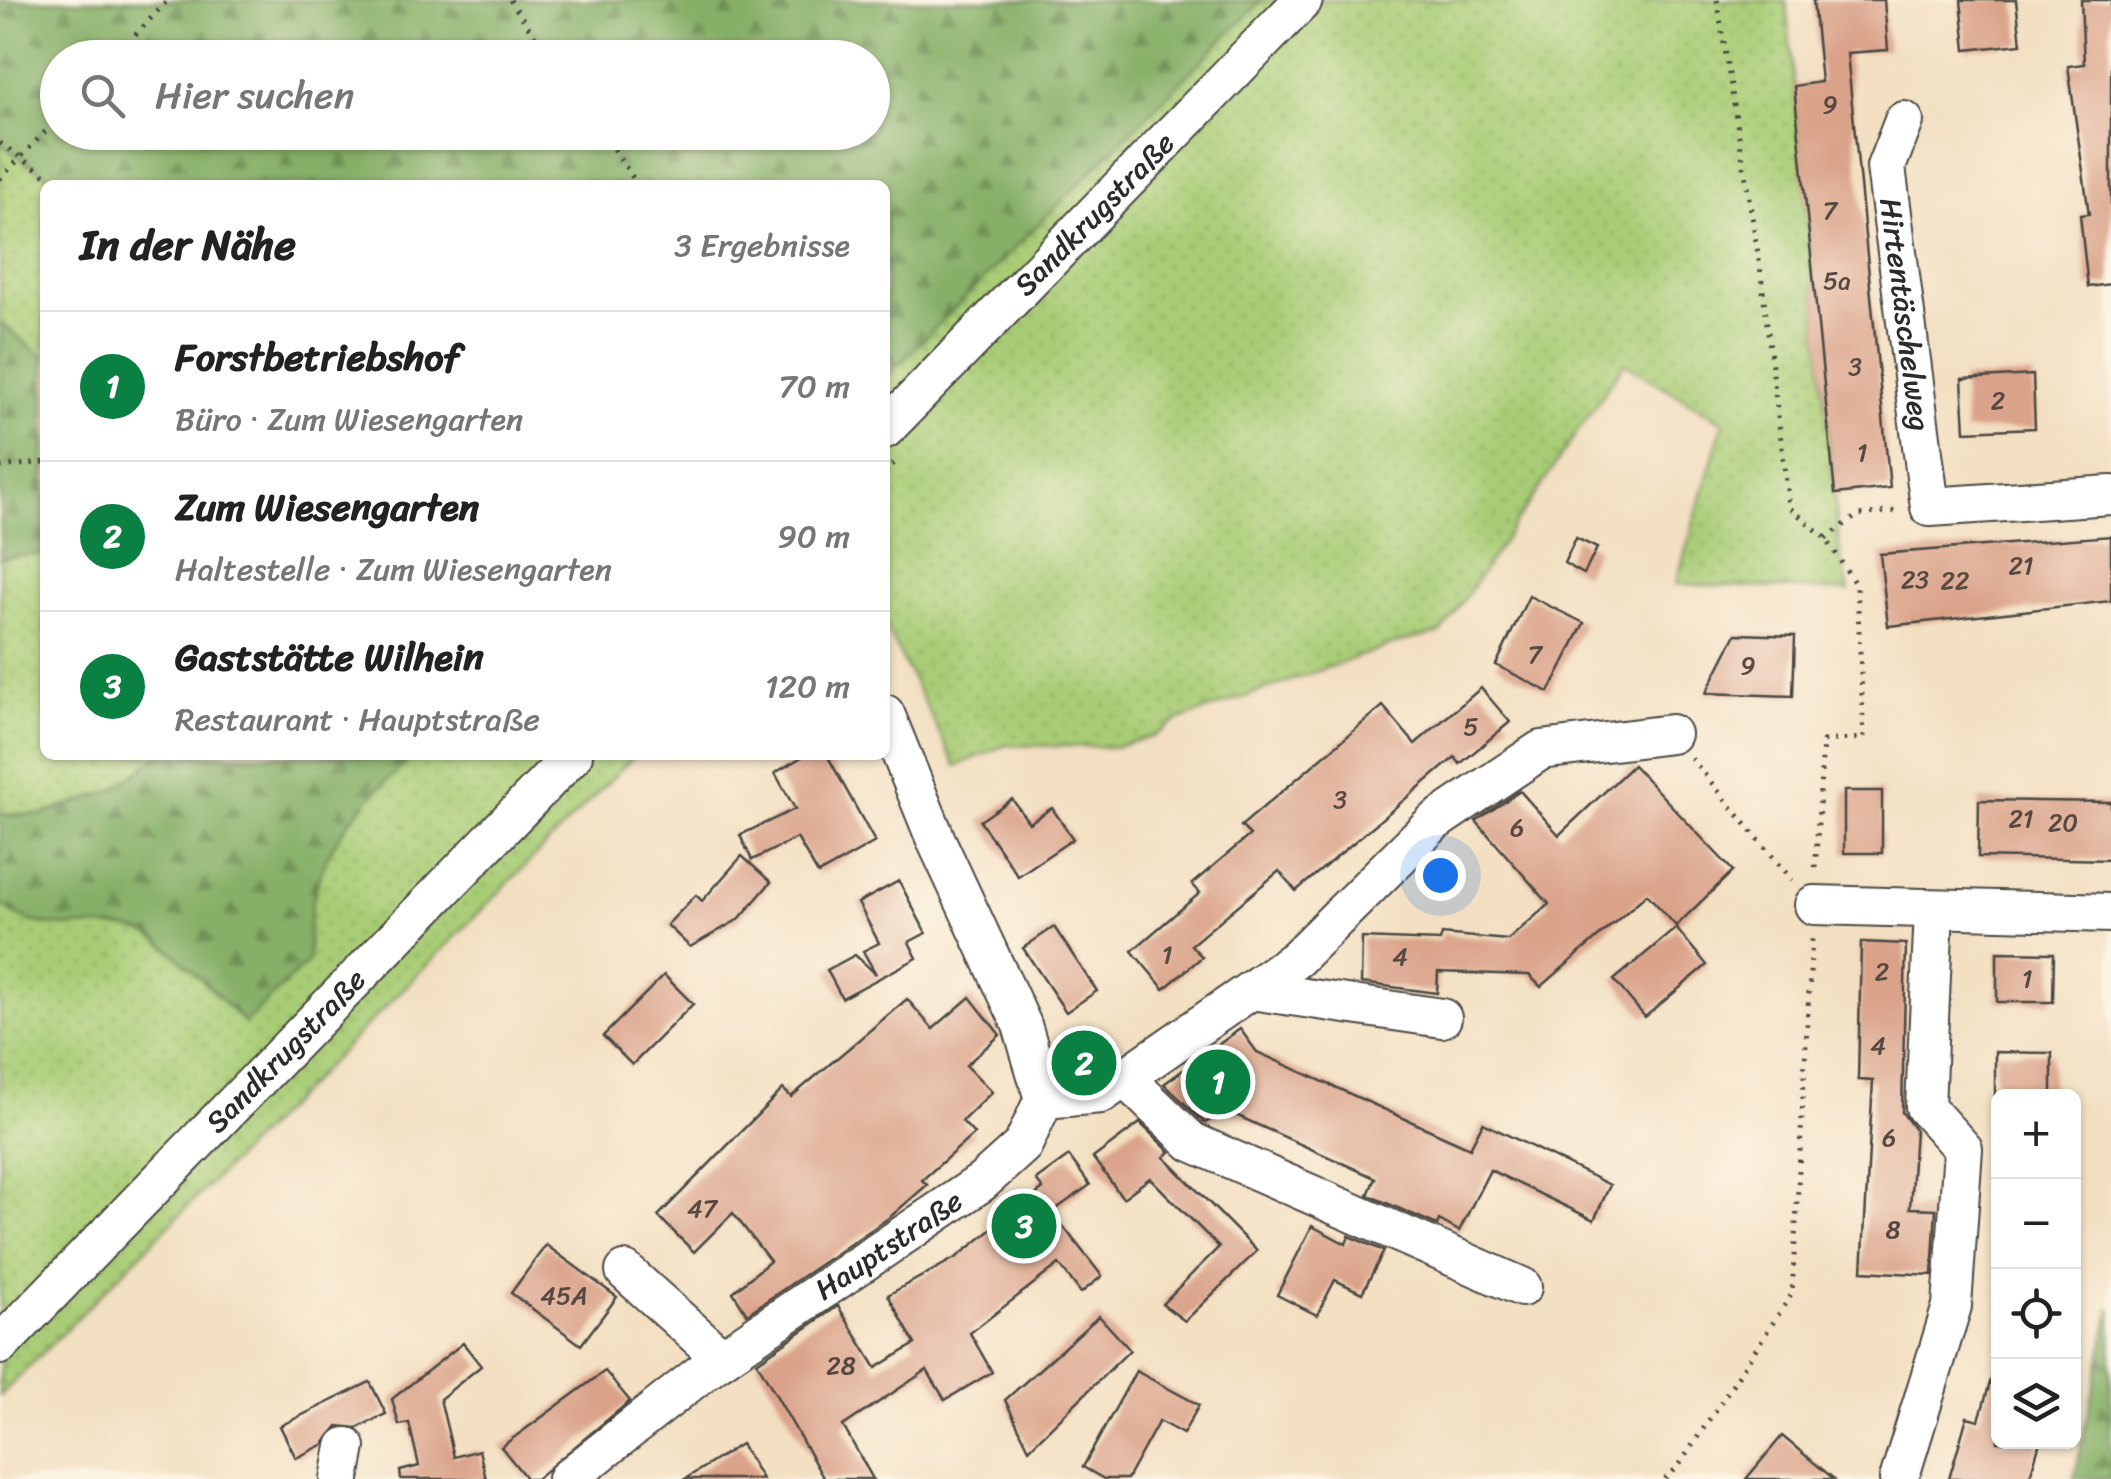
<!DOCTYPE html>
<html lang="de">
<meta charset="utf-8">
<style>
body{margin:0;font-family:Sriracha,sans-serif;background:#f2f2f2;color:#222}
.controls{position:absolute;right:30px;bottom:30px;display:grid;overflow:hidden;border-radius:15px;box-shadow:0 2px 8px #0004}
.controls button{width:90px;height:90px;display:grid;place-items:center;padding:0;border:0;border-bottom:2px solid #e0e0e0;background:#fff;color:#222;font:50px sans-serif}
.you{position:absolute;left:1440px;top:875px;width:35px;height:35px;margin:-25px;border:8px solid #fff;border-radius:50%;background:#1a73e8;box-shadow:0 0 0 15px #1a73e833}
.badge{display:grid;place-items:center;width:65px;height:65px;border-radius:50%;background:#0b8043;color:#fff;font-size:32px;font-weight:700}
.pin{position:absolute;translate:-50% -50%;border:5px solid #fff;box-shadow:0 2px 10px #0006}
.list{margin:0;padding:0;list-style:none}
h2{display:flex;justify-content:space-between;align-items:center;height:130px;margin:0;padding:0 40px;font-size:42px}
h2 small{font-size:32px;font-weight:400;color:#767676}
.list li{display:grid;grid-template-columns:65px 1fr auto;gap:30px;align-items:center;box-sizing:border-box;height:150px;padding:0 40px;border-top:2px solid #e0e0e0}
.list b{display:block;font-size:38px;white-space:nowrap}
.list p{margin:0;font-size:32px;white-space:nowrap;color:#767676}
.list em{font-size:32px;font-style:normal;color:#767676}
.icon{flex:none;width:55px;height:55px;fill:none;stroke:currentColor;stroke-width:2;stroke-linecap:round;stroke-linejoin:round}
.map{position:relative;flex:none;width:2111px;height:1479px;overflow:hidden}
.search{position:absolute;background:#fff;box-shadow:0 2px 8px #0004;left:40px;top:40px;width:850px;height:110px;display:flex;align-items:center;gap:25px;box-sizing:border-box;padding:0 35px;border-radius:55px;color:#767676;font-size:38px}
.panel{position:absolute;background:#fff;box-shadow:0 2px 8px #0004;left:40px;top:180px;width:850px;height:580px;border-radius:15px}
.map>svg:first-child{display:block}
.grass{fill:url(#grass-dots);stroke:#6a7c50;stroke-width:2.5}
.forest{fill:url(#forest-firs);stroke:#586e49;stroke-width:2.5;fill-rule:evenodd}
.building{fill:#daa289}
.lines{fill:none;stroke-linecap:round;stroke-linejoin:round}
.minor-casing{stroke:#494642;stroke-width:42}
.path{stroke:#494642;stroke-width:5;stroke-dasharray:2.5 8;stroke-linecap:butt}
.minor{stroke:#fff;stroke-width:38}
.labels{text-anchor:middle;stroke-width:8;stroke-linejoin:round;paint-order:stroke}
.number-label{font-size:25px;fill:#574942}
.street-label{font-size:30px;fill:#2b2b2b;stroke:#fcf5e5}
</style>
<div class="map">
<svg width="2111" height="1479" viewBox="0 0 2111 1479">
<defs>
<pattern id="grass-dots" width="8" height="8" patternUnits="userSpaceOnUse" patternTransform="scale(2.5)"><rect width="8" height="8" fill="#a9cd76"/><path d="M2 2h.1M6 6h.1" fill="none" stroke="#92b066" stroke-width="1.8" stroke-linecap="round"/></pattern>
<pattern id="forest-firs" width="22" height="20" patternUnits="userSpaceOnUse" patternTransform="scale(2.5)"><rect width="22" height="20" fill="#86b067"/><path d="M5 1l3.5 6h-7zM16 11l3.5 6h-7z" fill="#6e8f55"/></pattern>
</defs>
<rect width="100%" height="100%" fill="#fcf5e5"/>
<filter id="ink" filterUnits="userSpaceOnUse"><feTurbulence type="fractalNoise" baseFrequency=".01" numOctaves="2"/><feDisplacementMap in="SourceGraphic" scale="20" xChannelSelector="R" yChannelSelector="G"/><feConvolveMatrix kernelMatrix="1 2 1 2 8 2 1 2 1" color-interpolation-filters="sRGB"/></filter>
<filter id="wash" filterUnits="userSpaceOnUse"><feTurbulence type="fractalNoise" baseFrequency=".0048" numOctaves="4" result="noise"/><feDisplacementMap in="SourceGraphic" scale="40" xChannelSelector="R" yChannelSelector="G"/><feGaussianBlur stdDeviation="2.25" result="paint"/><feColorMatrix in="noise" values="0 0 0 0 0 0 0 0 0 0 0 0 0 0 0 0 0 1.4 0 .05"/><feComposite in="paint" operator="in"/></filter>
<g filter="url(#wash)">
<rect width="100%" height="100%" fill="#f3dfc1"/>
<g class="grass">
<path d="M 1262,0 L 1786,0 L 1840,553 L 1849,591 L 1676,584 L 1723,422 L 1624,363 L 1441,633 L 1400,642 L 1179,720 L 1154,736 L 1114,747 L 1006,745 L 956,766 L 885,625 L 885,378 Z"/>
<path d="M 0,143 L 60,185 L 45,185 L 45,359 L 0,322 Z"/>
<path d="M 45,553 L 45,755 L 160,755 L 114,790 L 41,815 L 0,813 L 0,558 Z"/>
<path d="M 415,755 L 635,755 L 0,1396 L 0,903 C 42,942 99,916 148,934 C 167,941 226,1005 245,1022 L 308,960 C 306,859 342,819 415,755 Z"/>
</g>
<g class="forest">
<path d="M 0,0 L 1262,0 L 885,378 L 885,185 L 60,185 L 0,143 ZM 58,58 L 872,58 L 872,132 L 58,132 Z"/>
<path d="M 0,322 L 45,359 L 45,553 L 0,558 Z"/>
<path d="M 160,755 L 415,755 C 347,815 303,864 309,960 L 245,1023 C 226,1005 167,941 148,934 C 99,916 42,942 0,903 L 0,813 L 41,815 L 114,790 Z"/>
<path d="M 2111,1307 L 2111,1479 L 2074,1479 Z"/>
</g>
<g id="blocks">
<g class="building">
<path d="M 1813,0 L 1884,0 L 1888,50 L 1847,53 L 1890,488 L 1835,494 L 1794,86 L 1821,82 Z"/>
<path d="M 1961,0 L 2016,0 L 2021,44 L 1966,50 Z"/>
<path d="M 2081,0 L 2111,0 L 2111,284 L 2088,287 L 2080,215 L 2089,214 L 2068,66 L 2084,64 Z"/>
<path d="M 2033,375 L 2035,428 L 1965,431 L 1962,379 Z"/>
<path d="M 2111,536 L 2111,601 L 1888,626 L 1880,554 Z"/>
<path d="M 1576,538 L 1597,548 L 1584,574 L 1564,563 Z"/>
<path d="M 1529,596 L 1584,623 L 1549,692 L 1496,665 Z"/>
<path d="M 1736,634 L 1795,636 L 1793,696 L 1706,693 Z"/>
<path d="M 1481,688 L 1510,722 L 1460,764 L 1455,757 L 1296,891 L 1279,871 L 1191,945 L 1202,957 L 1164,989 L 1132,951 L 1200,893 L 1192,884 L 1250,835 L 1241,826 L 1383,706 L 1415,744 Z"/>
<path d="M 805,755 L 827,755 L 875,842 L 818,874 L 797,838 L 752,860 L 740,835 L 795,809 L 775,773 Z"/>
<path d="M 1633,765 L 1733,871 L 1676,926 L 1647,894 L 1541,987 L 1529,975 L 1438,972 L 1437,993 L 1361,983 L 1362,938 L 1440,941 L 1442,934 L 1508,940 L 1549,904 L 1476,821 L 1520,791 L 1559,835 Z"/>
<rect x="1844" y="791" width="38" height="62"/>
<path d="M 1012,799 L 1029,823 L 1052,808 L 1073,839 L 1018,876 L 980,821 Z"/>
<path d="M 1979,800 L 2111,802 L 2111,860 L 1978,857 Z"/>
<path d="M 742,856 L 771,882 L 739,919 L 690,947 L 667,925 L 696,895 L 702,901 Z"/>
<path d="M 899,881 L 926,933 L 909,942 L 917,958 L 842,998 L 827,970 L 855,955 L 876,974 L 863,951 L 879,943 L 858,903 Z"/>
<path d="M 1054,927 L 1097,991 L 1066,1012 L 1023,948 Z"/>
<path d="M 1676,928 L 1707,965 L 1645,1017 L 1614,980 Z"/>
<path d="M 1861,942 L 1906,944 L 1902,1112 L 1915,1130 L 1910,1208 L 1936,1209 L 1932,1275 L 1862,1271 L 1873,1081 L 1858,1080 Z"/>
<path d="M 1997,952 L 2054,953 L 2053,1002 L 1997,1002 Z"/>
<path d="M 664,975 L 693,1004 L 632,1065 L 603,1036 Z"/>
<path d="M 970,997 L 1000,1035 L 966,1065 L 992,1092 L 962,1121 L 974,1134 L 922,1180 L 927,1185 L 890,1217 L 747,1314 L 733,1292 L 770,1261 L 733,1213 L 694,1252 L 658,1216 L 783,1089 L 791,1097 L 907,999 L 933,1029 Z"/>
<path d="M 1240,1029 L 1257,1052 L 1470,1148 L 1483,1123 L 1610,1185 L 1594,1220 L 1490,1170 L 1459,1231 L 1439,1220 L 1437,1225 L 1368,1195 L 1375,1178 L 1227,1111 L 1205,1123 L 1164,1084 Z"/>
<path d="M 1995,1052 L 2052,1053 L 2052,1096 L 1995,1096 Z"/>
<path d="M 1140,1123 L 1170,1152 L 1164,1157 L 1257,1251 L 1185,1321 L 1162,1304 L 1219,1247 L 1150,1178 L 1123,1198 L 1093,1158 Z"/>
<path d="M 1069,1156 L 1090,1185 L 1052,1212 L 1102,1276 L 1081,1293 L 1059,1264 L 970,1333 L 992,1372 L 945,1400 L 927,1370 L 843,1426 L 873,1479 L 824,1479 L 757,1362 L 838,1306 L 876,1368 L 915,1344 L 888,1295 L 957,1257 L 1043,1189 L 1036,1180 Z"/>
<path d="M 1312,1226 L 1346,1244 L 1349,1236 L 1384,1251 L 1362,1293 L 1335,1280 L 1317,1315 L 1277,1295 Z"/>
<path d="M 546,1245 L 617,1297 L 581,1345 L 511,1293 Z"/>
<path d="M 1099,1316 L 1130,1350 L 1029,1449 L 1005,1400 Z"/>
<path d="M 463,1343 L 481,1366 L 440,1399 L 454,1457 L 479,1450 L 486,1479 L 401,1479 L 400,1471 L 419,1466 L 409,1423 L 399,1425 L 392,1399 Z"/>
<path d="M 605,1371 L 630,1401 L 536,1479 L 527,1479 L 501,1447 Z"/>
<path d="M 1136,1371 L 1199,1405 L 1183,1434 L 1159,1421 L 1127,1479 L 1104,1479 L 1083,1467 Z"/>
<path d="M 1992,1376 L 1998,1377 L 1998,1442 L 2040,1442 L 2029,1479 L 1949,1479 L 1967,1417 L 1979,1420 Z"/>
<path d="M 370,1382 L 386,1414 L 357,1428 L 338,1426 L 324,1444 L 296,1458 L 280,1426 Z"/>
<path d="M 1782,1436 L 1834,1479 L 1746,1479 Z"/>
<path d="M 741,1444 L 762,1479 L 685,1479 Z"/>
</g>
</g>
</g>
<g filter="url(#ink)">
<use href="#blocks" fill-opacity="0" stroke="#494642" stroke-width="2.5"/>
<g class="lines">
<g class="minor-casing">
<g id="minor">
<path id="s1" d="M 1904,121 L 1886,167 L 1930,507 L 2111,495"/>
<path id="s2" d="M 885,429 L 1303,0"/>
<path d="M 1814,905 L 2111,913"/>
<path d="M 1251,990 L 1442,1018"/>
<path d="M 1125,1078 L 1192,1142 L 1522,1287"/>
<path d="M 1044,1099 L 1101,1094 L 1296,959 L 1434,822 L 1541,750 L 1671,734"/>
<path d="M 625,1271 L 722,1358"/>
<path id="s3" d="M 0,1345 L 573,755"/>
<path d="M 340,1479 L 346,1447"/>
<path id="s4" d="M 567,1479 L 713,1364 L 982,1182 L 1023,1145 L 1044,1099 L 1022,1025 L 936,840 L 885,714"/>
<path d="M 1899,1479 L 1952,1306 L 1963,1149 L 1925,1107 L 1934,910"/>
</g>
</g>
<g class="path">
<path d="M 510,0 L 550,58"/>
<path d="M 1717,0 L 1760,266 L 1789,507 L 1826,538 L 1857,587 L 1864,738 L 1823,741 L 1815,872"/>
<path d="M 114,58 L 168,0"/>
<path d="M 602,132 L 638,185"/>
<path d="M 0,143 L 60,185"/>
<path d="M 0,179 L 58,118"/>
<path d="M 0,467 L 45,462"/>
<path d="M 885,473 L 897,460"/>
<path d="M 1826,538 L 1858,515 L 1897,511"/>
<path d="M 1691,758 L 1792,880"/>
<path d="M 1665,1479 L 1678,1467 L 1792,1294 L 1812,938"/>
</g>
<use href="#minor" class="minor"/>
</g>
</g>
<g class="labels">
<g class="number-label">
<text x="1830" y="113">9</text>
<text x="1830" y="219">7</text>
<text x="1837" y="289">5a</text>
<text x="1855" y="375">3</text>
<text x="1998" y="409">2</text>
<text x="1862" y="461">1</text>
<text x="2021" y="574">21</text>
<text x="1915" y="588">23</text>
<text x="1955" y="589">22</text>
<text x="1535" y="663">7</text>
<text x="1748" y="674">9</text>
<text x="1471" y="735">5</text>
<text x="1340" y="808">3</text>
<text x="2021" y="827">21</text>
<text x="2063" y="831">20</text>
<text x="1517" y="836">6</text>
<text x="1167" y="963">1</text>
<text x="1400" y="965">4</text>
<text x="1882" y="980">2</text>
<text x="2027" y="987">1</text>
<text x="1878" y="1054">4</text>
<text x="1889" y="1146">6</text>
<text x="702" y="1217">47</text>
<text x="1893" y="1238">8</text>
<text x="564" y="1304">45A</text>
<text x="841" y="1374">28</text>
</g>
<g class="street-label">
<text dy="10" stroke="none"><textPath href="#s2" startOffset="300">Sandkrugstraße</textPath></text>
<text dy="10" stroke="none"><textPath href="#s1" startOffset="198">Hirtentäschelweg</textPath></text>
<text dy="10" stroke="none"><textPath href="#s3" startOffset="410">Sandkrugstraße</textPath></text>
<text dy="10" stroke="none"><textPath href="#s4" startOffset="398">Hauptstraße</textPath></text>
</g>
</g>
</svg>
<div class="controls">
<button>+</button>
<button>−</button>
<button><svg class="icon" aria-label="locate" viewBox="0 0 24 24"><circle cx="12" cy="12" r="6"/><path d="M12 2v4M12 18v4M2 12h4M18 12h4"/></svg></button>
<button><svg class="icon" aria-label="layers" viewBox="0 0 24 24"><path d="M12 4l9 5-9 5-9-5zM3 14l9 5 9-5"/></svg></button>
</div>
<div class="you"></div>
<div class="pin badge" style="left:1218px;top:1082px">1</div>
<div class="pin badge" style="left:1084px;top:1063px">2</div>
<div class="pin badge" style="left:1024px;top:1226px">3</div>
<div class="search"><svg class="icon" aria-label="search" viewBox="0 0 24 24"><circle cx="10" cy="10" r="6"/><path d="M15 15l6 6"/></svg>Hier suchen</div>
<section class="panel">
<h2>In der Nähe<small>3 Ergebnisse</small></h2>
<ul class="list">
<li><span class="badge">1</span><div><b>Forstbetriebshof</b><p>Büro · Zum Wiesengarten</p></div><em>70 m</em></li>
<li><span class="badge">2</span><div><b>Zum Wiesengarten</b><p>Haltestelle · Zum Wiesengarten</p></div><em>90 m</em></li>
<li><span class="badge">3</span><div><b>Gaststätte Wilhein</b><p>Restaurant · Hauptstraße</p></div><em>120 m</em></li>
</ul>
</section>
</div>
